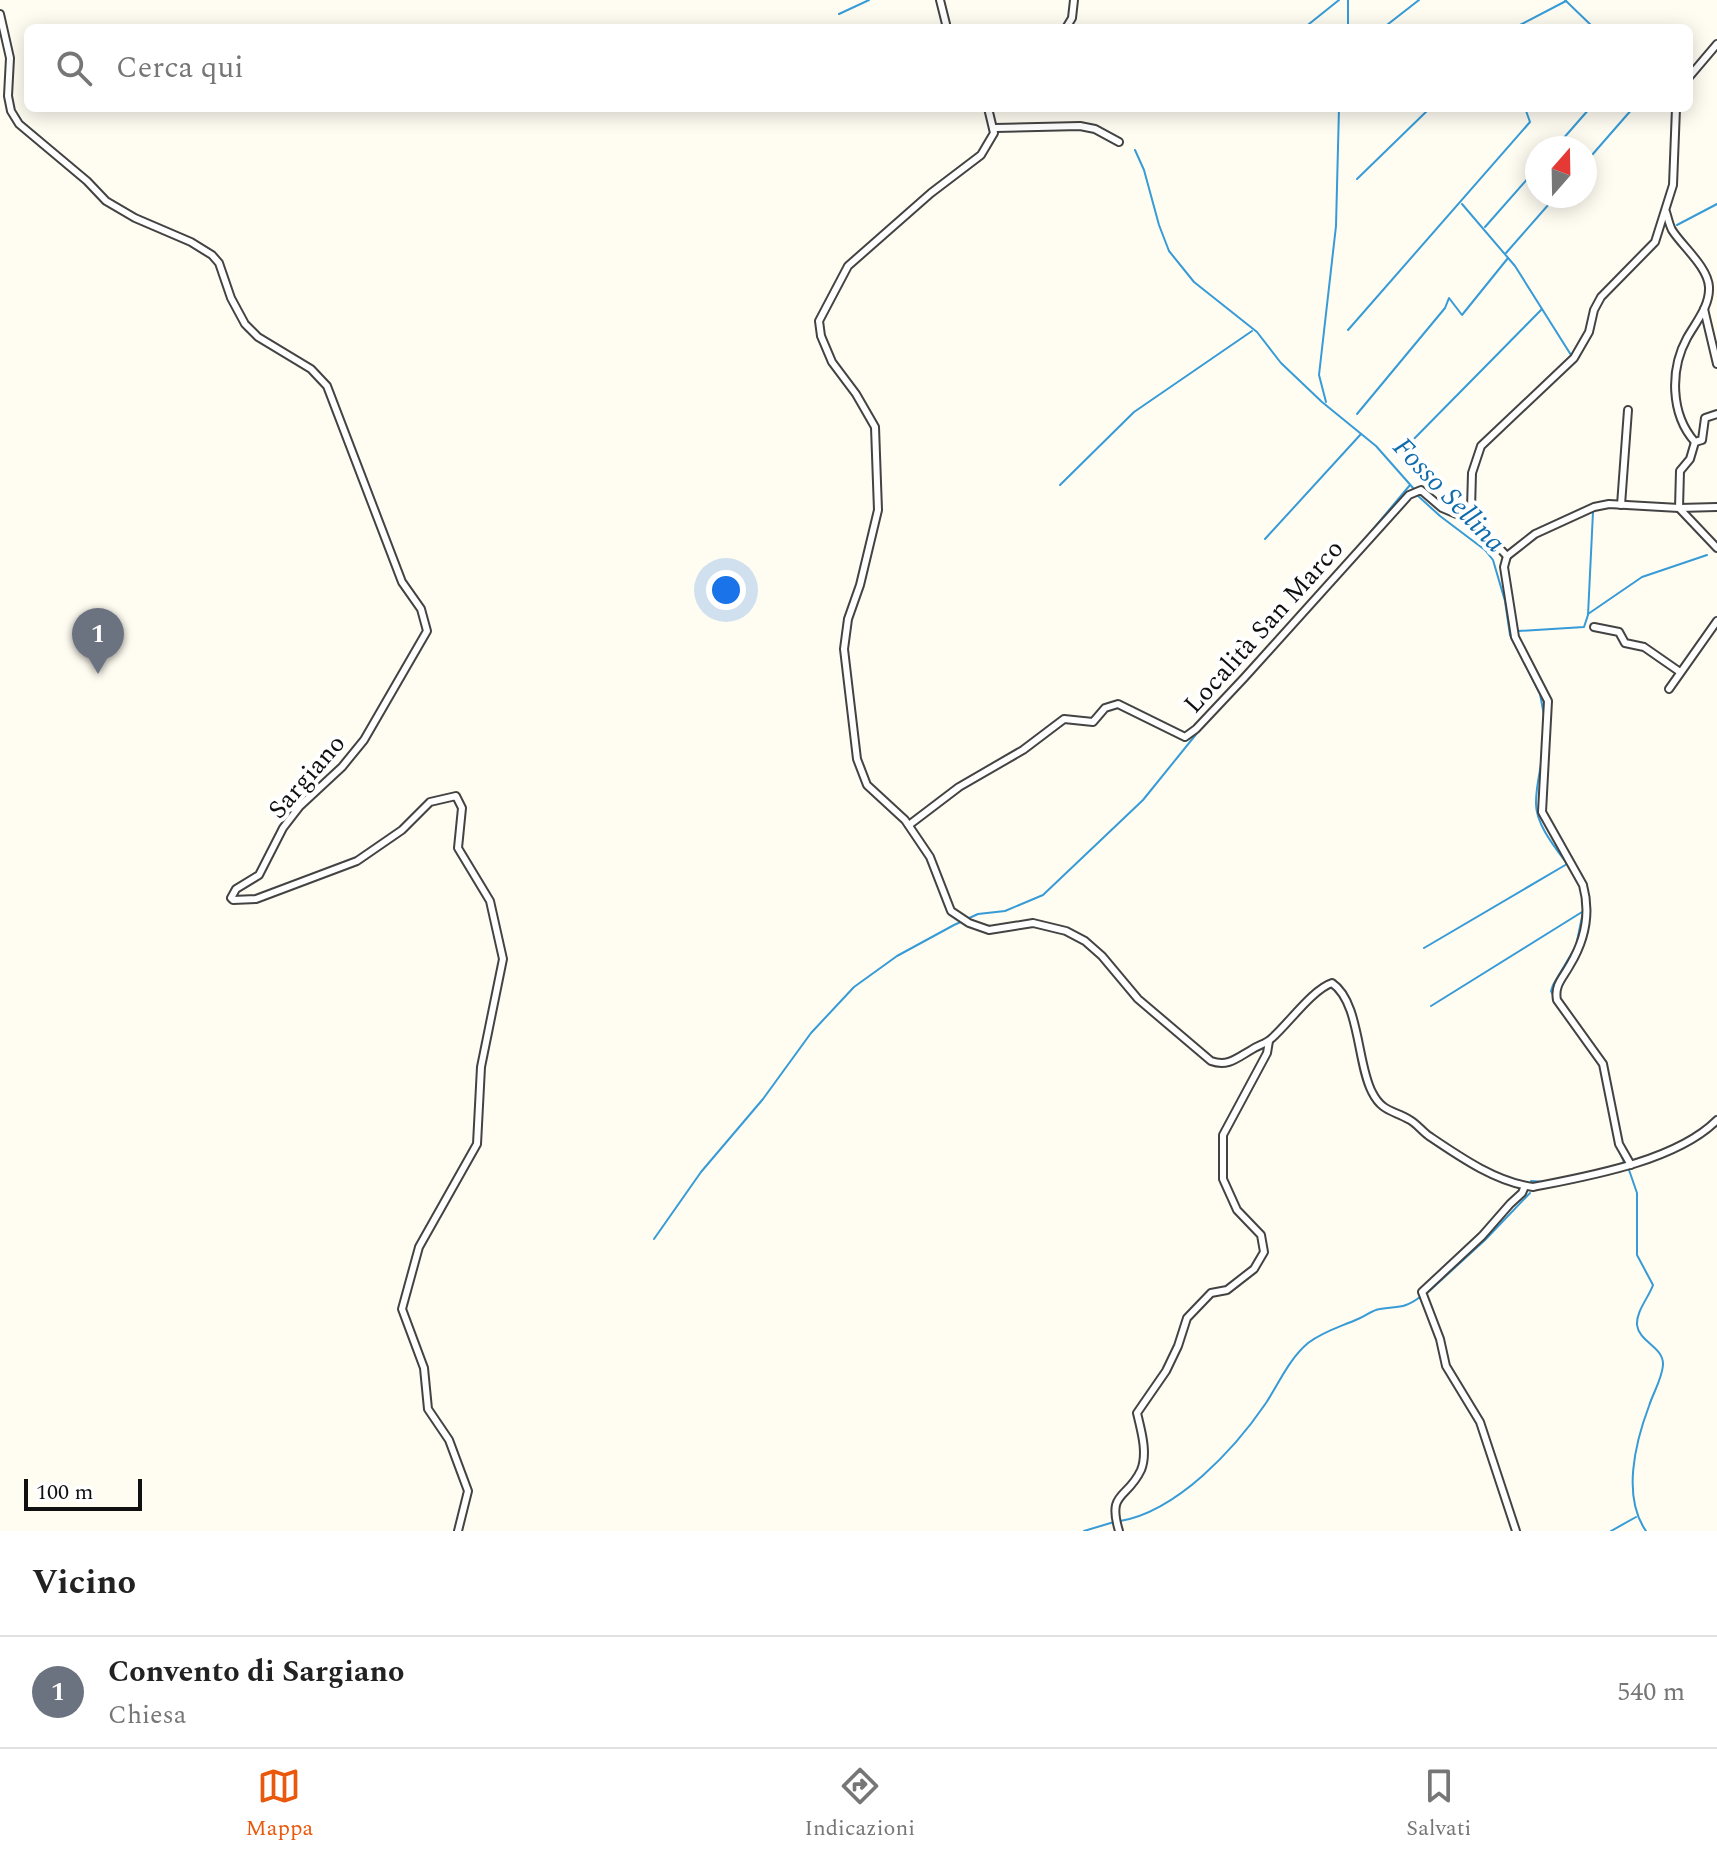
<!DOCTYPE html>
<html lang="it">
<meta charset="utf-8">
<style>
body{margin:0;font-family:Spectral,serif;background:#f2f2f2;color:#222}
.compass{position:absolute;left:1525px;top:136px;width:72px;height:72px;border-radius:50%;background:#fff;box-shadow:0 4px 20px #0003;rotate:20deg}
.scale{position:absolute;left:24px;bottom:20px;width:118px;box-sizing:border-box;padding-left:8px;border:4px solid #101010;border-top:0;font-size:22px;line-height:28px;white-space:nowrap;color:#101010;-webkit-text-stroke:6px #fff;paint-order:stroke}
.you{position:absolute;left:726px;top:590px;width:28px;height:28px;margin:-20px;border:6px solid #fff;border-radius:50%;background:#1a73e8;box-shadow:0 0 0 12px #1a73e833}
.badge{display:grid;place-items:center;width:52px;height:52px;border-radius:50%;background:#ea580c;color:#fff;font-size:26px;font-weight:700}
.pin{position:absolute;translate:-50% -66px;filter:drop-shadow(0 2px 4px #0008)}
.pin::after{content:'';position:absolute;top:42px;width:28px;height:24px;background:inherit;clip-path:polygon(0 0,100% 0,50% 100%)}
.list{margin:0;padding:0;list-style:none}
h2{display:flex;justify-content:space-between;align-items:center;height:104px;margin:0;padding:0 32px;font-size:34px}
h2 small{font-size:26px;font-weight:400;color:#767676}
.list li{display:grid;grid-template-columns:52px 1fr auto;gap:24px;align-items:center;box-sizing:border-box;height:112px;padding:0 32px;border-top:2px solid #e0e0e0}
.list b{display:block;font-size:30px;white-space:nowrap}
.list p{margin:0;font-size:26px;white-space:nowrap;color:#767676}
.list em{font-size:26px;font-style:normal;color:#767676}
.icon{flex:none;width:44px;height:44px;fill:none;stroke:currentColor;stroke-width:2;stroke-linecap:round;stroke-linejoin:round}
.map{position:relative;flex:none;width:1717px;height:1531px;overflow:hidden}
.search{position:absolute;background:#fff;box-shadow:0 4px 20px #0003;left:24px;right:24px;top:24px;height:88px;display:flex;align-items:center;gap:20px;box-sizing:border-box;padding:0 28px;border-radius:12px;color:#767676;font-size:30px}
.sheet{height:216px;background:#fff}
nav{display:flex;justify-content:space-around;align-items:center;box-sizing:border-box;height:112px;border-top:2px solid #e0e0e0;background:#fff;font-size:22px;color:#767676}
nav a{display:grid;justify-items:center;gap:4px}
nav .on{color:#ea580c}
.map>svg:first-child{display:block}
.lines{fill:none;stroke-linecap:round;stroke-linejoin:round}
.stream{stroke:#369bd6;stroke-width:2}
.street-casing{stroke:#434343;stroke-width:10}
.street{stroke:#fff;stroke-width:6}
.labels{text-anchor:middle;stroke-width:8;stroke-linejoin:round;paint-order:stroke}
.street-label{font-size:26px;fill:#101010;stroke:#fff}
.water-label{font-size:28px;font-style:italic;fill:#106cab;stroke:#fff}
</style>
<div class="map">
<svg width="1717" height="1531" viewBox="0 0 1717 1531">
<rect width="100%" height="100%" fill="#fffcf2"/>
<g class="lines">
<g class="stream">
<path d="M 1565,0 L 1594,28"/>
<path d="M 839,14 L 869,0"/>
<path d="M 1304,28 L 1339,0"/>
<path d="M 1348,28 L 1348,0"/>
<path d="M 1383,28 L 1419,0"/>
<path d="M 1514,28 L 1566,1"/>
<path d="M 1555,148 L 1590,108"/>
<path d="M 1135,150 L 1144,170 L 1159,225 L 1169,251 L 1194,282 L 1257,332 L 1281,363 L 1322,402 L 1376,446 L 1414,489"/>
<path d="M 1585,163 L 1633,108"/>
<path d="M 1357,179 L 1430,108"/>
<path d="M 1462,204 L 1515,266 L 1571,355"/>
<path d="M 1677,225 L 1717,204"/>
<path d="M 1485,227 L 1537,168"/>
<path d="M 1506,253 L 1556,196"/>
<path d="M 1348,330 L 1530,122 L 1525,108"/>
<path d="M 1326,402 L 1319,375 L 1336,226 L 1339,108"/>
<path d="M 1357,414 L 1445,308 L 1449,298 L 1462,315 L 1508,258"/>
<path d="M 1403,450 L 1542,309"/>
<path d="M 1060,485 L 1134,412 L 1252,331"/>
<path d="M 1417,495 L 1440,516 L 1485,550 L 1493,560 L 1505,601 L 1510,635 L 1540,694 L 1544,715"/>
<path d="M 1265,539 L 1361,434"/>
<path d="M 1358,547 L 1410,485"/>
<path d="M 1588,614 L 1642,577 L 1707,555"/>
<path d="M 1518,631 L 1584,627 L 1588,615 L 1593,512"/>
<path d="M 1256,660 L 1346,561"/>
<path d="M 1542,758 C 1540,772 1536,787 1536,802 C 1535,825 1558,851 1571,869"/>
<path d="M 1424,948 L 1567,864"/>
<path d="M 1554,997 L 1551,991 L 1553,985 L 1576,946 L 1583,912"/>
<path d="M 1431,1006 L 1582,912"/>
<path d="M 1568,1020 L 1583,1041"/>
<path d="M 1619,1150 L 1624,1162"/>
<path d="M 1628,1167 L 1637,1193 L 1637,1255 L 1653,1285 C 1649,1297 1636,1311 1637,1325 C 1639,1342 1664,1347 1663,1365 C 1662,1379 1653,1393 1649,1406 C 1635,1443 1622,1497 1646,1531"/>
<path d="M 1531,1181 L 1546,1182"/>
<path d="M 654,1239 L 701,1172 L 763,1099 L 811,1033 L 854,987 L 897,956 L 954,925 L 978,914 L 1005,911 L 1043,895 L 1143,800 L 1202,727"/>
<path d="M 1426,1294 L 1485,1240 L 1530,1193"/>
<path d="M 1120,1521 C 1177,1511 1234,1450 1266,1403 C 1279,1383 1289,1359 1308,1343 C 1324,1331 1340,1327 1358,1319 C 1366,1316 1372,1310 1380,1309 C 1399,1306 1404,1309 1420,1297"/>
<path d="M 1084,1531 L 1114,1522"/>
<path d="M 1611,1531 L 1636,1517"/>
</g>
<g class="street-casing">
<g id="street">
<path d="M 940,0 L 947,28"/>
<path d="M 0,14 L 10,58 L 8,96 L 11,111 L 19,124 L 87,181 L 106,201 L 135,218 L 191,242 L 212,255 L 219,263 L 231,298 L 245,324 L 258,337 L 311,369 L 327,386 L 402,582 L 421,609 L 427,631 L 364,740 L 342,767 L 300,806 L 283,828 L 259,875 L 236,889 L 231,898 L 233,900 L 256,899 L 357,861 L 402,830 L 430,802 L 456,796 L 462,808 L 458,848 L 490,901 L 503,959 L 481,1067 L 477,1144 L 419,1247 L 402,1309 L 424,1368 L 428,1409 L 449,1440 L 468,1491 L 458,1531"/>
<path d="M 1066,28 L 1072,18 L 1074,0"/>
<path d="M 1689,77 L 1717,44"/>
<path d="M 988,108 L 994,133 L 981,155 L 931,193 L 848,266 L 819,321 L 821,336 L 832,362 L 856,394 L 875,427 L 878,510 L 860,585 L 848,619 L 844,649 L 857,759 L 867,785 L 905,820 L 930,857 L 951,911 L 969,923 L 989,930 L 1033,923 L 1066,931 L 1085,941 L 1102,956 L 1138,999 L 1211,1061 C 1228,1067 1237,1058 1251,1050 C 1258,1045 1266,1044 1272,1038 C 1288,1024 1313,989 1332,983 C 1360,1002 1357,1064 1372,1092 C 1382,1112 1393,1110 1410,1120 C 1417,1124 1422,1131 1429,1136 C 1460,1157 1496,1182 1533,1187 C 1589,1176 1676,1161 1717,1120"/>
<path d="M 995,128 L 1080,126 L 1095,129 L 1119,142"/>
<path d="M 1666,212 C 1668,218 1669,224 1672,230 C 1682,246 1708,267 1709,287 C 1710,306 1696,322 1687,338 C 1670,369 1670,414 1695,442 L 1702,440 L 1705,418 L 1717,414"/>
<path d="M 1704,309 L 1717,364"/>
<path d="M 1695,442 L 1690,459 L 1680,471 L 1679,508 L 1717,548"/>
<path d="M 1621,505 L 1628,410"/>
<path d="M 1507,556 L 1504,567 L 1515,637 L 1548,701 L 1542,812 L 1583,885 C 1591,914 1585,940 1570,965 C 1563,978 1554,985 1557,1000 L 1603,1064 L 1619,1144 L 1631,1165"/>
<path d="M 1507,556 L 1480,528 L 1471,509 L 1472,473 L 1481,446 L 1574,358 L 1589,332 L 1594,310 L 1601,297 L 1655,242 L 1673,185 L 1676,108"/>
<path d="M 1507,556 L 1535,534 L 1594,507 L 1609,504 L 1679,508 L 1717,507"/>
<path d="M 1594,627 L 1619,632 L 1625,643 L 1644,647 L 1680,672"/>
<path d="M 1669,689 L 1717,621"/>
<path d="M 909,825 L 959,787 L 1023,750 L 1064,719 L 1093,722 L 1105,708 L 1118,704 L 1185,737 L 1196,729 L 1244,678 L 1409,495 L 1421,490 L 1442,508 L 1461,516 L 1471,509"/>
<path d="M 1119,1531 C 1107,1491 1127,1500 1141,1470 C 1148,1453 1141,1430 1137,1413 L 1166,1371 L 1178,1346 L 1187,1318 L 1211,1293 L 1227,1290 L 1254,1269 L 1264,1252 L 1261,1235 L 1237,1210 L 1223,1179 L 1223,1135 L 1267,1053 L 1269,1041"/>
<path d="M 1516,1531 L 1480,1422 L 1446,1366 L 1440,1339 L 1422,1292 L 1482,1236 L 1510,1204 L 1522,1193 L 1525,1186"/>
</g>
</g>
<use href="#street" class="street"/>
</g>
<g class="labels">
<g class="street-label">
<text transform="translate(1263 626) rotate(-48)" y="9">Località San Marco</text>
<text transform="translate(306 776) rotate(-49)" y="9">Sargiano</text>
</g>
<g class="water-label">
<text transform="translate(1450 494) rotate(46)" y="10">Fosso Sellina</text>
</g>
</g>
</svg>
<svg class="compass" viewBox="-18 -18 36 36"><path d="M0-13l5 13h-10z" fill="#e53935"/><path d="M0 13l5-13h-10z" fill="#767676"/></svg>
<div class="scale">100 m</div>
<div class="you"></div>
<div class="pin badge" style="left:98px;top:674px;background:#6b7280">1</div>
<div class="search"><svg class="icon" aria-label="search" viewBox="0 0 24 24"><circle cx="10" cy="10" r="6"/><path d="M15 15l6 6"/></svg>Cerca qui</div>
</div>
<section class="sheet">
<h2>Vicino<small></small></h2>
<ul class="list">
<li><span class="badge" style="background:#6b7280">1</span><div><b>Convento di Sargiano</b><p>Chiesa</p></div><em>540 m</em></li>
</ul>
</section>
<nav>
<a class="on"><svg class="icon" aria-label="map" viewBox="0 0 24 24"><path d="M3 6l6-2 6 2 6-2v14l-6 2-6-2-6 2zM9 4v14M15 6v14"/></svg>Mappa</a>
<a><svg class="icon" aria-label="directions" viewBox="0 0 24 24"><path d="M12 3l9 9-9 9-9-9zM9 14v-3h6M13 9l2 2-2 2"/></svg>Indicazioni</a>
<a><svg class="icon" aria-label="saved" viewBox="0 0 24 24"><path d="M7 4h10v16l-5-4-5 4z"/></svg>Salvati</a>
</nav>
